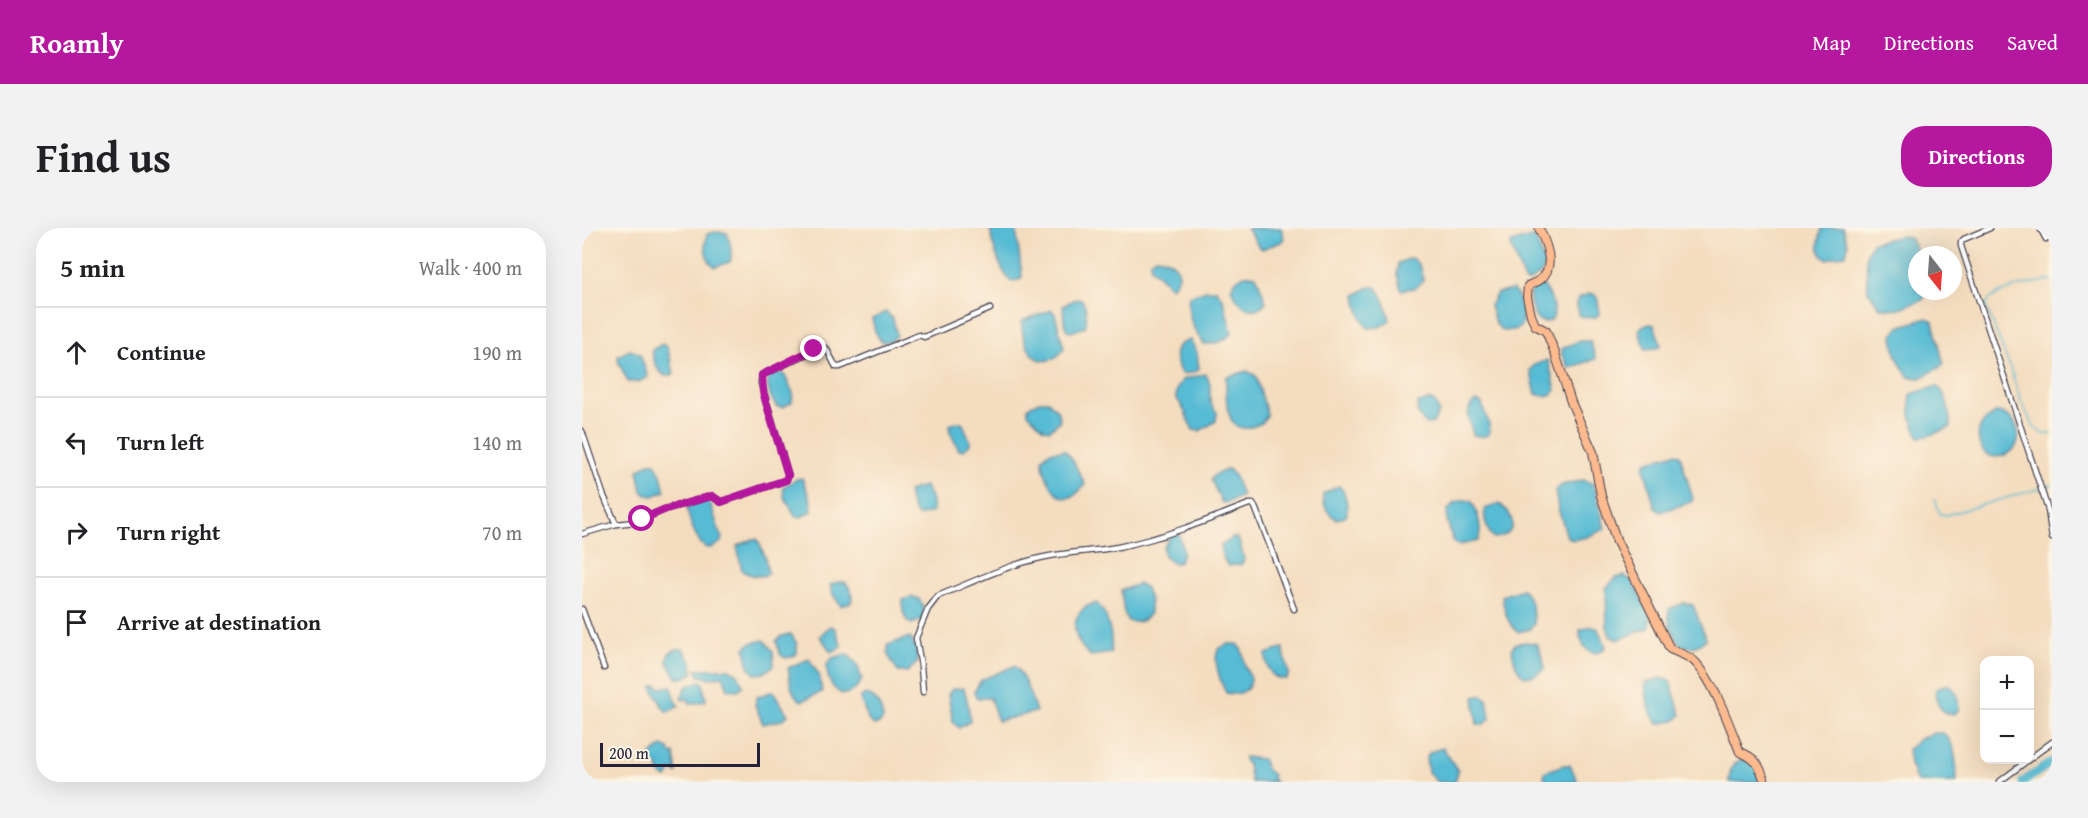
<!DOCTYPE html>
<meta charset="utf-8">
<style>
body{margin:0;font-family:"Gentium Book Plus",serif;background:#f2f2f2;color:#202124}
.controls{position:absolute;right:18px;bottom:18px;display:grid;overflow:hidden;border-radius:12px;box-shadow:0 6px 24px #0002}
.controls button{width:54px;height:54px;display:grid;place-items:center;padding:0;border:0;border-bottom:2px solid #e0e0e0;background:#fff;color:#202124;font:30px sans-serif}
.compass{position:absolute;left:1326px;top:18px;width:54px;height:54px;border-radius:50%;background:#fff;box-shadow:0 6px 24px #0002;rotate:163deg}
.scale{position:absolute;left:18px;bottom:15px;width:160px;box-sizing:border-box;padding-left:6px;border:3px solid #22223b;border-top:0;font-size:16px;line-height:21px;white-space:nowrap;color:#22223b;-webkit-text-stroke:4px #fcf5e5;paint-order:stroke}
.stop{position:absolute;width:18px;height:18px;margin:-14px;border:4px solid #b5179e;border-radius:50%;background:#fff}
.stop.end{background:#b5179e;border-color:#fff;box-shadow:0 2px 6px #0008}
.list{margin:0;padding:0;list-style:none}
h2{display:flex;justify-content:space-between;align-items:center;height:78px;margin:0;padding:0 24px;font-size:26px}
h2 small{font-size:20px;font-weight:400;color:#757577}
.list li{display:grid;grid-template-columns:39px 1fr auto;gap:18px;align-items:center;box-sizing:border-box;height:90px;padding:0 24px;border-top:2px solid #e0e0e0}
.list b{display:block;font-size:22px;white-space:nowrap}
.list em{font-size:20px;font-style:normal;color:#757577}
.icon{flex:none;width:33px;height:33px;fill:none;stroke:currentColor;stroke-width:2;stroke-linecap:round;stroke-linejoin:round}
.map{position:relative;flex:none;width:1470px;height:554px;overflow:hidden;border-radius:24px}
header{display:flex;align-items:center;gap:36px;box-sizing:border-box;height:84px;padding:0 30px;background:#b5179e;color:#fff}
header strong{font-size:28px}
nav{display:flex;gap:33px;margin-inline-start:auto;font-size:21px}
.intro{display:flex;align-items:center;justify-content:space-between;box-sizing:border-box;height:144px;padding:0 36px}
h1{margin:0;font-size:42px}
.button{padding:15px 27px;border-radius:24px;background:#b5179e;color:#fff;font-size:21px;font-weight:700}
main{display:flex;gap:36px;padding:0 36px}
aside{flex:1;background:#fff;border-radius:24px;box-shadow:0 6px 24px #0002}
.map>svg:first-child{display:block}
.water{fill:#56bbd4;stroke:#3c6e88;stroke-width:1.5}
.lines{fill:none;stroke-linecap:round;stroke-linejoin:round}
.stream{stroke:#56bbd4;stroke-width:1.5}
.river{stroke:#56bbd4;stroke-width:9}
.street-casing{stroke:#423e4f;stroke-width:7}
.primary-casing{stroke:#423e4f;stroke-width:10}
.street{stroke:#fff;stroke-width:4.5}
.primary{stroke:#fcba8e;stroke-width:8}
.route{stroke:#b5179e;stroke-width:8}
</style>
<header>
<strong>Roamly</strong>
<nav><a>Map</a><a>Directions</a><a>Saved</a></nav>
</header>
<div class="intro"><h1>Find us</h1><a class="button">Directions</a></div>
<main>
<aside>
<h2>5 min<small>Walk · 400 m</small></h2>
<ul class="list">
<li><svg class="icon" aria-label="ahead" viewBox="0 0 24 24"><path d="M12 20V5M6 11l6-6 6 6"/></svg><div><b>Continue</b></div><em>190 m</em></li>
<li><svg class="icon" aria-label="left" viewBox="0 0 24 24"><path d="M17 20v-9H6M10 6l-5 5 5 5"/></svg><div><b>Turn left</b></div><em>140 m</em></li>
<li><svg class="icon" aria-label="right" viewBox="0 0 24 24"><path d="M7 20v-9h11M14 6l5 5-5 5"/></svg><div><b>Turn right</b></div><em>70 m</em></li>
<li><svg class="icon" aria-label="arrive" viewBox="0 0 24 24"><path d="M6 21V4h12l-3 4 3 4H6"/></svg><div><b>Arrive at destination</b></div></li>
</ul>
</aside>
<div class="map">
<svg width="1470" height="554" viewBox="0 0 1470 554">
<rect width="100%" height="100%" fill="#fcf5e5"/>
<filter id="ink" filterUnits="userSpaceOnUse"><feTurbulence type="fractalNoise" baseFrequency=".0167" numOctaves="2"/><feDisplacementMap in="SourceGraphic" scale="12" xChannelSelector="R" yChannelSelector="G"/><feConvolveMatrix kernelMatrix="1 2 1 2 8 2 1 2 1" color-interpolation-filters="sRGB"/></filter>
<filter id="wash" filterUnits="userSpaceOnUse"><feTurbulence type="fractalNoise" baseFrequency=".008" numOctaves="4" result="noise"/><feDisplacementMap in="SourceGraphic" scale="24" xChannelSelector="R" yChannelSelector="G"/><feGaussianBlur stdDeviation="1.35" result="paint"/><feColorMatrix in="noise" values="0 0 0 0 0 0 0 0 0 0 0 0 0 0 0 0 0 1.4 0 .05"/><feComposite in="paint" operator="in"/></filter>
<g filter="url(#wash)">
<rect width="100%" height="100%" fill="#f4ddbf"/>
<g class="water">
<path d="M 408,0 L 434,0 L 440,49 L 437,52 L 428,53 C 417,39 410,18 408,0 Z"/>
<path d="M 665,0 L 699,0 L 702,10 L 699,14 L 680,21 L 676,18 Z"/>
<path d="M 1240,0 L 1261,0 L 1266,17 L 1264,26 L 1246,31 C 1232,25 1237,13 1240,0 Z"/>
<path d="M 133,4 L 145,5 C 148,15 151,24 148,34 L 133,39 C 122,31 122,18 125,6 Z"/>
<path d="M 1319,8 L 1328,10 L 1337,27 L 1335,27 L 1335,63 L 1345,63 L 1341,72 L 1315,81 L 1299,80 L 1286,63 L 1284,27 L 1290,15 Z"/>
<path d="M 949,9 L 953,9 L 963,37 L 959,46 L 946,54 L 942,53 L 929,18 L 929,15 Z"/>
<path d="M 574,29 C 592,31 606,45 589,59 L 569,40 L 568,33 Z"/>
<path d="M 829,30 C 837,34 841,44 841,53 L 833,60 L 819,62 L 815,47 L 816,35 Z"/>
<path d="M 662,47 L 674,47 L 684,74 C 669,91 657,76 649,61 L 652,54 Z"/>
<path d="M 961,57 C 971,68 982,102 955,92 C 949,81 945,71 951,59 Z"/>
<path d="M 787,59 L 794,59 C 802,68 805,81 808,92 L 798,99 L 786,100 C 779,92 775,77 774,67 Z"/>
<path d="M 624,62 L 634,62 L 641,71 L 650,105 C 642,114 634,116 622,116 C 611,101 604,87 607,68 Z"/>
<path d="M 931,62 C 940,73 943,84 939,98 L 932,102 L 920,103 L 913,95 L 908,78 L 915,65 Z"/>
<path d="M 1010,65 L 1015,69 L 1018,85 L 1014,89 L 1007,90 L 998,88 L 994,76 L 996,70 Z"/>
<path d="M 499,71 C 505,78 506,90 503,99 L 489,104 L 485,103 L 482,93 L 481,78 L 491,72 Z"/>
<path d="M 470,82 L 473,86 L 482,120 C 479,126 474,130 467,132 C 448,137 439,108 440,93 Z"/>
<path d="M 304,84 L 311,91 L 315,108 L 308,113 L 299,114 L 293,103 L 290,91 Z"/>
<path d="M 1345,90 L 1351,94 L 1362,137 L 1339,150 L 1327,149 C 1316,135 1312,124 1311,106 L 1317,99 Z"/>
<path d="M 1068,96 L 1072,97 L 1079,117 L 1075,120 L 1063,121 L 1057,103 L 1059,99 Z"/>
<path d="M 608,112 L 615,124 L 617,141 L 610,145 L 599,146 C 592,130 588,118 608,112 Z"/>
<path d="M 998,113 L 1008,113 L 1014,131 L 987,140 L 980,127 L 980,120 Z"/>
<path d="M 80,116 L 85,118 L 92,145 L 90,147 L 83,148 C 74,142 71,132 70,122 Z"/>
<path d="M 48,122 L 58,126 L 66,149 L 56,154 L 46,154 L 36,133 L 36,128 Z"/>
<path d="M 966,132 L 974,162 C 969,169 962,169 954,166 L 948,142 L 952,137 Z"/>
<path d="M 665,143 L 674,148 L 685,187 L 680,195 C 674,197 666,201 661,200 C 642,198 644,163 644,149 Z"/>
<path d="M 194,145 L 202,146 L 211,165 L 210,174 L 200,180 L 194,178 C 189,170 183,158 187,148 Z"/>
<path d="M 623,146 C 635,160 620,170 635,184 L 634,193 L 618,203 L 611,202 C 605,191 603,179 594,170 L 595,161 L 600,152 Z"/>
<path d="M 1355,158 C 1366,166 1367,186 1369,199 L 1346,208 L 1337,209 C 1330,195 1326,181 1329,166 Z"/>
<path d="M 850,172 L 854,176 L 857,185 L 851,195 L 843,196 L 835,184 L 836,175 Z"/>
<path d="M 457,173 L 466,173 L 475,182 L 478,192 L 468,202 L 462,201 L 446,185 L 446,179 Z"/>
<path d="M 894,173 L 900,175 C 902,187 921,215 891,207 L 886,188 L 888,178 Z"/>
<path d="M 1416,184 C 1425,187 1430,189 1434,197 C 1447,227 1407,238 1399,220 C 1391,203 1401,190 1416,184 Z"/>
<path d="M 377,194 L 381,196 L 389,215 L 382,222 L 377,222 L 368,204 L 367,197 Z"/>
<path d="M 482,222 L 489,229 L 503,256 C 500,261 497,263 493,267 C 473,279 462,246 460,231 L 467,224 Z"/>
<path d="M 1093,225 L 1098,227 L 1111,271 L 1109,274 L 1078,284 L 1073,280 L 1062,239 L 1064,234 Z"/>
<path d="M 67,235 L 73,235 L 79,246 L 83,263 L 71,268 L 64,267 L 60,263 L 56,242 Z"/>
<path d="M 647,241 L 653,249 L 660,268 L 646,274 L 640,275 L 629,252 L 632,247 Z"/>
<path d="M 220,250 L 229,273 L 230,283 L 219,289 L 214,289 L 202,268 L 201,259 L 215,251 Z"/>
<path d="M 1001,252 L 1010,255 L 1014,263 L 1023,301 L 1005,309 L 991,312 L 985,309 L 976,280 L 973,262 L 980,257 Z"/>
<path d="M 343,258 L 349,269 L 351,284 L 336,288 C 329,282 327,272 326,263 Z"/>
<path d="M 757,258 C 765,265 765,277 765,286 L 763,289 L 755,291 C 745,286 740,276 741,266 Z"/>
<path d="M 127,272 L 140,311 L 139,314 C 135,317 131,321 125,320 C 116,318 106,290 105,280 L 111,276 Z"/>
<path d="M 882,272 L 889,273 C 896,283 901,302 896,313 L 877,317 L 871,314 L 865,292 L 866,282 L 872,275 Z"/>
<path d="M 917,276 C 926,281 936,296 926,305 C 922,309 916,309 912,310 C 905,304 901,290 903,281 Z"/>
<path d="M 597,306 C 600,318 604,325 596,335 L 589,334 L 582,328 L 581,320 L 589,307 Z"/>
<path d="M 650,310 L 656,310 L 662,331 L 660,336 L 646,338 L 640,328 L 639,318 Z"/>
<path d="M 171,311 L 175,311 C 181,321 185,334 186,346 C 178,350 168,347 160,343 L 155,318 Z"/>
<path d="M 1042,348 L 1050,352 L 1068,387 L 1067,400 L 1035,412 L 1028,408 L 1025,398 L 1024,360 L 1034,350 Z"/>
<path d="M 256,354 L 263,354 C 270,361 271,366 269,375 L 259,378 L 251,367 L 248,357 Z"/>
<path d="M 557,356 L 564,360 L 568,372 L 568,385 C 563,393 555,396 546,393 L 542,385 L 539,362 Z"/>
<path d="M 940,361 C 950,369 951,384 952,396 L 948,401 L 936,404 C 925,396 922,381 920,368 Z"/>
<path d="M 330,369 L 337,371 C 342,377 343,383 341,391 L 330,396 L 325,393 L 321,384 L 321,372 Z"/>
<path d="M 514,375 C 526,383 531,410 529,425 L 509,428 C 489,413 485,382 514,375 Z"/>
<path d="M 1102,375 L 1111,377 L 1124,411 C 1116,419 1110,420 1099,418 C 1092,407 1084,394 1087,381 Z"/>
<path d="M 248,398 L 253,400 L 260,419 L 249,424 L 238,408 Z"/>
<path d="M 1010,398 L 1016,401 L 1024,419 C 1010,434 997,417 998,402 Z"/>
<path d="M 209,406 L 215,416 L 215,425 L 210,429 L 203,430 L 198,426 L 194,413 L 200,408 Z"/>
<path d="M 328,409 L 334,420 L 336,434 L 325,444 L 316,444 L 306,427 L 306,417 Z"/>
<path d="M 182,412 L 191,423 L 192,437 L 182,445 L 173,446 L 167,440 L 163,420 L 169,415 Z"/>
<path d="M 943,414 L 955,416 L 961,431 L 963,440 C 940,460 933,441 930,421 L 933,416 Z"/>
<path d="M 646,416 L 656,416 C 662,422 661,430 663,438 C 664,443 668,446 668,451 C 670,464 654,468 644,465 C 638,454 631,433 636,421 Z"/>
<path d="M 701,420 L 707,446 L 704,451 C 689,452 684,440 684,426 Z"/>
<path d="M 95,421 L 101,421 L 110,434 L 111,445 L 102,450 L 95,450 L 85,433 L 87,425 Z"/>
<path d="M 265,426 L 275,436 L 280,452 C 275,460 270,466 260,466 C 248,460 246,450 244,438 L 250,430 Z"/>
<path d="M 227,431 L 237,447 L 240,464 L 220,473 C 208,467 208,451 206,440 Z"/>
<path d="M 432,438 C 442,445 450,471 454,484 L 416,493 L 408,470 L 395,470 L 392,464 L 399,452 Z"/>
<path d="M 114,441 L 147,441 L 156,446 L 161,458 L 156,462 L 146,461 L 141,448 L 129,450 L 117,448 Z"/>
<path d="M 1079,450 L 1088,453 L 1099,487 L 1094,492 L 1076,496 C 1067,486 1064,468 1063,455 Z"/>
<path d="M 118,453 L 121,455 L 124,473 L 108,476 L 105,470 L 101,472 L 99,470 L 104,459 Z"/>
<path d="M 75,457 L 78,460 L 89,458 C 93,465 92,472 97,478 L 85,484 C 81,481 72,463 70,459 Z"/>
<path d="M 1362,457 L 1368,457 L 1375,466 L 1377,481 C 1366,497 1350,474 1354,461 Z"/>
<path d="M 381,460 C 386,468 387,484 388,493 L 377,500 L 371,494 L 366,467 L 370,461 Z"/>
<path d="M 191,463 L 206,487 L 200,492 L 181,496 L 173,477 L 175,469 Z"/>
<path d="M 283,466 C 295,469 299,479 301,491 L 297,496 L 292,497 L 287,493 L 278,470 Z"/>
<path d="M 900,467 L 905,471 L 908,491 L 900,497 L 895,496 L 892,469 Z"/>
<path d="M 1352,505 L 1361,505 C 1375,516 1374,537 1375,554 L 1335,554 L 1328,536 L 1326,521 L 1339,510 Z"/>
<path d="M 80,518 L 87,521 L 89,526 L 92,525 L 95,546 L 93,543 L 89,543 L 85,550 L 79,547 L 75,537 L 67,532 L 68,528 Z"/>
<path d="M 861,520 L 876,543 L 873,554 L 855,554 L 846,544 L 844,530 L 848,524 Z"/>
<path d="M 662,529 L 681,531 L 684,541 L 691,547 L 690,551 L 693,554 L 669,554 L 666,537 L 662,532 Z"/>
<path d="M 1164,530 L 1172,534 L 1176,545 L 1177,554 L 1147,554 C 1148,540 1151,534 1164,530 Z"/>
<path d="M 982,537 L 988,537 L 996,554 L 964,554 L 962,547 L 964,543 Z"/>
</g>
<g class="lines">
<g class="stream">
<path d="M 1470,52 C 1453,54 1417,61 1405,74 L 1404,78 L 1427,137 L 1439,174 L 1452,199 L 1461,206 L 1470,206"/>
<path d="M 1353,271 L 1358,286 L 1364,287 L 1470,257"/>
</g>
<path class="river" d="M 1441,554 L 1470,534"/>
</g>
</g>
<g filter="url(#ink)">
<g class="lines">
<g class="street-casing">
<g id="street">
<path d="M 1408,0 L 1382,11 L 1379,14 L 1379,18 L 1466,282 L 1470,310"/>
<path d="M 1458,0 L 1464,11 L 1470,10"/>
<path d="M 0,203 L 21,266 L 34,296"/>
<path d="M 0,306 L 34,296 L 53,294 L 84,281 L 130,268 L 139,274 L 204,252 L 206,247 L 179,155 L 180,147 L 237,120 L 244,120 L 254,139 L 258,139 L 337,107 L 342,109 L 408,81"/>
<path d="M 0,381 L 22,440"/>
<path d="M 341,464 L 339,438 L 334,410 L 346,381 L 356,368 C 388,355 421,339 454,331 C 481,324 509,324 536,319 C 581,310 624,293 667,276 L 671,276 L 673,279 L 712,381"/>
<path d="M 1417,554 L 1470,514"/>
</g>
</g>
<g class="primary-casing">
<path id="primary" d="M 957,0 C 964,15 974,38 959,51 C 956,54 949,56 946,58 L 945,69 L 949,87 L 953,97 L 964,103 L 973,125 L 989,174 L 1011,224 L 1019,268 L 1035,314 L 1088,421 C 1096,425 1108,428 1113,434 C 1132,453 1148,499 1158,524 C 1174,530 1178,538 1183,554"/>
</g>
<use href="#street" class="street"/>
<use href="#primary" class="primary"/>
</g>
</g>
<g class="lines" filter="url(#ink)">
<path class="route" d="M 60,291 L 84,281 L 130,268 L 139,274 L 204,252 L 206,247 L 181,164 L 180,147 L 232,121"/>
</g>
</svg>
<div class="controls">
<button>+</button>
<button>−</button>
</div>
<svg class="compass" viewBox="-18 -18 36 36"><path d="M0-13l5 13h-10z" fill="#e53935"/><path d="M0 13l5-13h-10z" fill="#757577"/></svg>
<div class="scale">200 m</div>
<div class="stop" style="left:60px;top:291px"></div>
<div class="stop end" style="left:232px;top:121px"></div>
</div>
</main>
